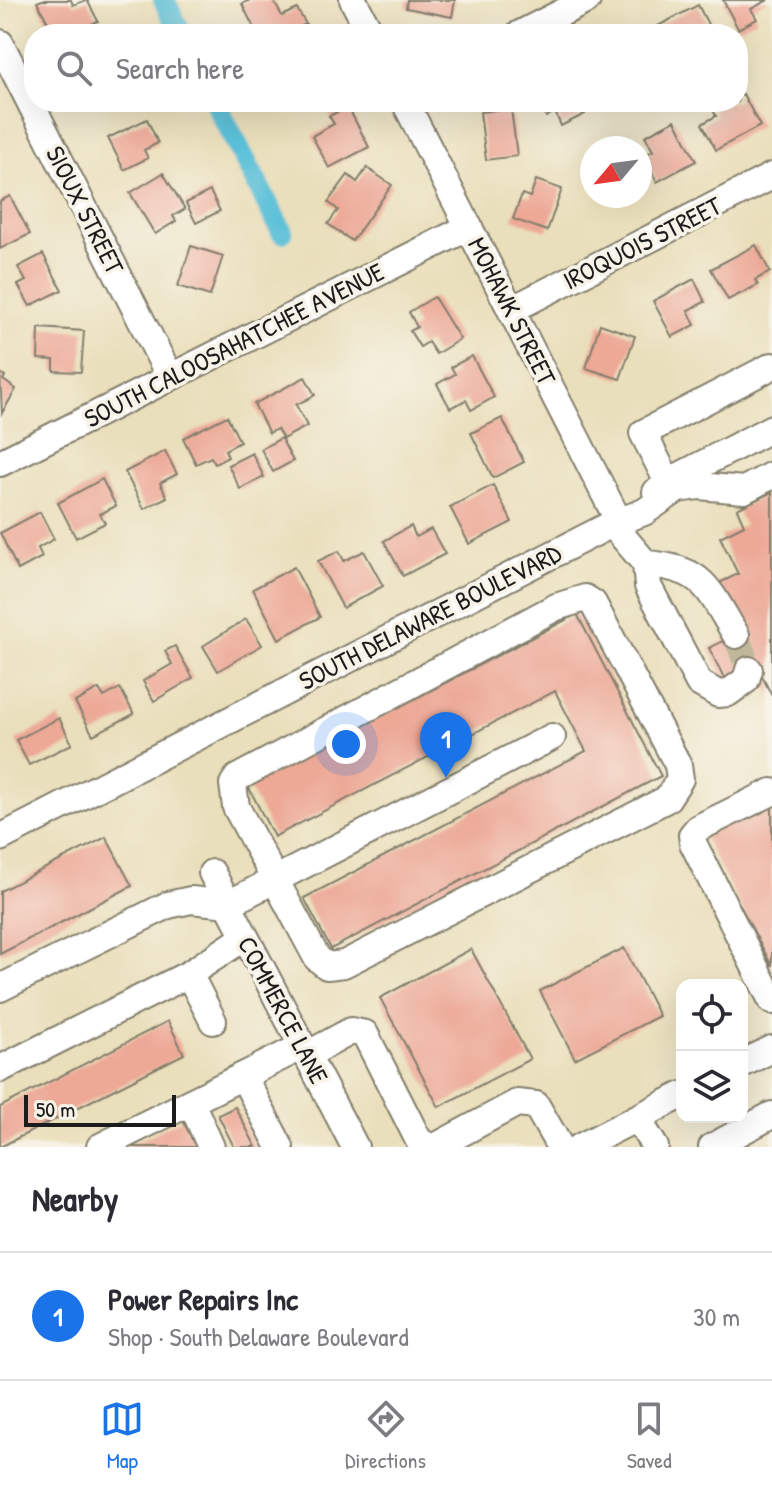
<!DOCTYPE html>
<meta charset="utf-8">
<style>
body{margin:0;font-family:"Patrick Hand",sans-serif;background:#f7f7f7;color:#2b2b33}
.controls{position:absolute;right:24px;bottom:24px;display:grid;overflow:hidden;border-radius:16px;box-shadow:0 8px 32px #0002}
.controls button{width:72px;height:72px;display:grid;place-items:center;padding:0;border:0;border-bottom:2px solid #e1e1e2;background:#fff;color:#2b2b33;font:40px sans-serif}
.compass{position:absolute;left:580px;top:136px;width:72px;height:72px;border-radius:50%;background:#fff;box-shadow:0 8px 32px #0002;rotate:241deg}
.scale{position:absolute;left:24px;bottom:20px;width:152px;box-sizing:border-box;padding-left:8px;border:4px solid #1c1c1c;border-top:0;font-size:22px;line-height:28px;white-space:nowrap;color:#1c1c1c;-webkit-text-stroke:6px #f7f3e8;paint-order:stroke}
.you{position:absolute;left:346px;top:744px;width:28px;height:28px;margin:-20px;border:6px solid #fff;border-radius:50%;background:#1a73e8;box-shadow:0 0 0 12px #1a73e833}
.badge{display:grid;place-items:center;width:52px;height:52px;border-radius:50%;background:#1a73e8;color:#fff;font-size:26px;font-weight:700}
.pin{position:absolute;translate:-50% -66px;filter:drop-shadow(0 2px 4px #0008)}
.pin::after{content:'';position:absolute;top:42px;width:28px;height:24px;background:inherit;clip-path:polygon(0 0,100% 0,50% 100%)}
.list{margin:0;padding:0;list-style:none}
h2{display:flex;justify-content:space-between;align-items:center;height:104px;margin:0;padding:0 32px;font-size:34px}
h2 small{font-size:26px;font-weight:400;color:#7c7c81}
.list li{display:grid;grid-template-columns:52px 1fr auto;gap:24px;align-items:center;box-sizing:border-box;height:128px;padding:0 32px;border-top:2px solid #e1e1e2}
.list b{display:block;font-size:30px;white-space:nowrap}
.list p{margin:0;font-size:26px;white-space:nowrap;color:#7c7c81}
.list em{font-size:26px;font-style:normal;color:#7c7c81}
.icon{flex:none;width:44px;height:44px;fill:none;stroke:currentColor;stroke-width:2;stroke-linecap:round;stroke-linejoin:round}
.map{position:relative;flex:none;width:772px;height:1147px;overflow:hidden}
.search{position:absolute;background:#fff;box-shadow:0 8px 32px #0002;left:24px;right:24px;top:24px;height:88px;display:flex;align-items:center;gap:20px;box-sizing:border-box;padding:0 28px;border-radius:32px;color:#7c7c81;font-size:30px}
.sheet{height:232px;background:#fff}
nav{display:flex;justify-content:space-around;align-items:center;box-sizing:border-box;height:112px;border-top:2px solid #e1e1e2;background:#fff;font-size:22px;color:#7c7c81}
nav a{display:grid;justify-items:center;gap:4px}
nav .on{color:#1a73e8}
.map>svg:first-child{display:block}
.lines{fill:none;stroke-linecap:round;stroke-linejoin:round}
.canal{stroke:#5ac0d8;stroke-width:22}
.building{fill:#eda896}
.minor-tunnel{stroke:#c1b89b;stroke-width:26;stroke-dasharray:26 13;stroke-linecap:butt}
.minor-casing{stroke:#837e6c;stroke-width:30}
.minor{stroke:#fff;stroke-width:26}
.labels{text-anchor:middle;stroke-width:7;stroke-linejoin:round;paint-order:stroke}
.street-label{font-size:26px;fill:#1c1c1c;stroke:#f7f3e8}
</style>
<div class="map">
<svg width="772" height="1147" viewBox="0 0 772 1147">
<rect width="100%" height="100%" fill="#f7f3e8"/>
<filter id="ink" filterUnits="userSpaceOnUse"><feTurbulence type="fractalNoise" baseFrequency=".0125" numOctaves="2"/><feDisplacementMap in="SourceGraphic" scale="16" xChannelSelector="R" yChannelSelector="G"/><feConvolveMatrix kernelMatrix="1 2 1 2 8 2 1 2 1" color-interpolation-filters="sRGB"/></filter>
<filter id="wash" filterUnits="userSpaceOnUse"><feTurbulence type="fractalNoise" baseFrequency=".006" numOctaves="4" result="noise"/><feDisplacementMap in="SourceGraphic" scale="32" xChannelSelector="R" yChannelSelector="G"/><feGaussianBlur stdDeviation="1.8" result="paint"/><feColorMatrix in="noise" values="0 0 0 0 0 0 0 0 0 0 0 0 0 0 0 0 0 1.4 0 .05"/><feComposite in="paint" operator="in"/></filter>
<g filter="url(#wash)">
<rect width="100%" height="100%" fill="#eadfbb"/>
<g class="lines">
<g class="canal">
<path d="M 164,0 L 181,34"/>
<path d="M 215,102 L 282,232"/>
</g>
</g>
<g id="blocks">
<g class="building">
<path d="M 42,0 L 71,0 L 73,5 L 87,0 L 98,21 L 86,27 L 90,34 L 54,34 L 37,2 Z"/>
<path d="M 250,0 L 273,0 L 282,16 L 297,9 L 306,24 L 286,34 L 257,34 L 242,4 Z"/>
<path d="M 407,0 L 455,0 L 452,17 L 406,8 Z"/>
<path d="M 723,0 L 768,0 L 751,9 L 757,19 L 738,29 Z"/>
<path d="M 698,5 L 711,30 L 704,34 L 657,34 L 654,28 Z"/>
<path d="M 743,94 L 760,126 L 716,150 L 702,124 L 716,116 L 713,110 L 727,102 L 738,102 L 738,96 Z"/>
<path d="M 538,102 L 578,102 L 585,114 L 561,126 L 555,112 L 546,117 Z"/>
<path d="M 348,107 L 369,147 L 329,168 L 312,136 L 334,124 L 329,116 Z"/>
<path d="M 511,108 L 517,156 L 486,160 L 480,112 Z"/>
<path d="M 147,119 L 158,143 L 144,150 L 148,158 L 124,170 L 108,138 Z"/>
<path d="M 675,120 L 696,161 L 657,182 L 643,155 L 653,151 L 645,136 Z"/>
<path d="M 367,168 L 392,185 L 352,241 L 328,224 L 338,210 L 328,202 L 348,175 L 357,182 Z"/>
<path d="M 163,173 L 185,209 L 173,216 L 176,221 L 155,234 L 130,193 Z"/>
<path d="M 536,180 L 562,189 L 547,231 L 513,219 L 522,194 L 530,197 Z"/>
<path d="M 210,191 L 220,211 L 196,223 L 186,203 Z"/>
<path d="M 10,196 L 30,234 L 0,249 L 0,201 Z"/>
<path d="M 756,245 L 770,272 L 755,280 L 758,285 L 728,300 L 711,269 Z"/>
<path d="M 191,246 L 223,256 L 210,296 L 178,286 Z"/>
<path d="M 43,254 L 62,290 L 30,306 L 18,285 L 26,281 L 18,267 Z"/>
<path d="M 694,279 L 705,302 L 688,310 L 695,325 L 672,337 L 653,301 Z"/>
<path d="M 434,297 L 460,339 L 436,354 L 428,342 L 420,347 L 410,331 L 417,327 L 409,312 Z"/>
<path d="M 600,324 L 635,336 L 620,379 L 586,368 Z"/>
<path d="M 39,328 L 84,331 L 81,372 L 54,371 L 54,360 L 38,359 Z"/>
<path d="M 472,356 L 494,397 L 471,410 L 466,400 L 450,408 L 437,384 L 455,374 L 451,367 Z"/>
<path d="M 0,373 L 5,376 L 3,380 L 16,389 L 2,413 Z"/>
<path d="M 305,377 L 315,395 L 296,405 L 307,426 L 283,439 L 277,429 L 269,433 L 254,404 Z"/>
<path d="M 227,416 L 240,442 L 225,450 L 228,457 L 215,464 L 211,457 L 196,464 L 183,438 Z"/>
<path d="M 502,418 L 524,462 L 493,478 L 471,433 Z"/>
<path d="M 281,438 L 293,461 L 273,472 L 261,449 Z"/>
<path d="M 165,451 L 177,474 L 160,483 L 167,497 L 144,509 L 125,472 Z"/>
<path d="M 252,453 L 264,477 L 240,489 L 228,465 Z"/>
<path d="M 102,479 L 116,506 L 100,514 L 105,523 L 76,538 L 58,503 Z"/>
<path d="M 493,485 L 512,522 L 469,544 L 450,507 Z"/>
<path d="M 772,492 L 772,696 L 757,666 L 726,682 L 709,648 L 739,633 L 715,585 L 738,574 L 720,537 L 744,525 L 737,509 Z"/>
<path d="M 40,512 L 54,539 L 38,548 L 42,557 L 18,570 L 0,533 Z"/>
<path d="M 411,526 L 416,537 L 431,529 L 445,554 L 403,576 L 384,541 Z"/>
<path d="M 339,551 L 344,561 L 364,551 L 383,586 L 343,608 L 318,561 Z"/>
<path d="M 294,567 L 320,617 L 279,639 L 253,589 Z"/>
<path d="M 577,614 L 661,776 L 331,949 L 304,898 L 586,751 L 555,691 L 274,837 L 248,786 Z"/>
<path d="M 246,619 L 262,645 L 218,671 L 203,646 Z"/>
<path d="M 175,646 L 193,678 L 154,701 L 143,681 L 172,664 L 165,651 Z"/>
<path d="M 120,688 L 134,714 L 93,735 L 75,702 L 99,689 L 104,697 Z"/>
<path d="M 59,718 L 72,744 L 29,765 L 16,740 Z"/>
<path d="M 772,799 L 772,966 L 703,836 Z"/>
<path d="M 106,837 L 132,886 L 0,954 L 0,891 Z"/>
<path d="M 624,948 L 659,1016 L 575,1059 L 540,991 Z"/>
<path d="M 471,949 L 530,1059 L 439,1107 L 380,998 Z"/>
<path d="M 168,1021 L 184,1054 L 0,1147 L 0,1107 Z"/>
<path d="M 235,1107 L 256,1147 L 234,1147 L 218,1115 Z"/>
<path d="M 182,1119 L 196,1147 L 126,1147 Z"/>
</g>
</g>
</g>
<g filter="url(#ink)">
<use href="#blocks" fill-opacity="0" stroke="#837e6c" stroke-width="2"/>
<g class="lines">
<path class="minor-tunnel" d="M 736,635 L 749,670"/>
<g class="minor-casing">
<g id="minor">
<path d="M 353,0 L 371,34"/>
<path d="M 520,34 L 587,0"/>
<path d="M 0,43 L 170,377"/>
<path d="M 405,102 L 618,520"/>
<path d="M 511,310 L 772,176"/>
<path d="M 0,463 L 469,227"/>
<path d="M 668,482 L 772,428"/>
<path d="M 656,492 L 699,486 L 744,490 L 772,475"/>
<path d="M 673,492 L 643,433 L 772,366"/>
<path d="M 612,524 L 646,564"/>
<path d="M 585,598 L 593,603 L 678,765 L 680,779 L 667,799 L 344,964 L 327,966 L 317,958 L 236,807 L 233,784 L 237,778 L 556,607 Z"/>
<path d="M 736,635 C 708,589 705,568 646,564 L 648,586 L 699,683 L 718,694 L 728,693 L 746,680 L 749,670"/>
<path d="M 772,792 L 698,828 L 692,835 L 693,843 L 772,1001"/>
<path d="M 0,838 L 612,524 L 644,512 L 673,492"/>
<path d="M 212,873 L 355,1147"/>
<path d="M 189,974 L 213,1021"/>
<path d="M 0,988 L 168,905 L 191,900 L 228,904 L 552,737"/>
<path d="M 307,1055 L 351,1031 L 365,1034 L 419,1141 L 430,1147"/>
<path d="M 742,1064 L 772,1049"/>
<path d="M 0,1069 L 189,974 L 245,937"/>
<path d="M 243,1076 L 280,1147"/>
<path d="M 191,1102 L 211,1147"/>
<path d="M 637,1118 L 655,1147"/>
<path d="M 100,1147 L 303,1046"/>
<path d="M 435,1147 L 517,1103 L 536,1105 L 560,1147"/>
<path d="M 580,1147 L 682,1095"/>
<path d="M 712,1147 L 772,1115"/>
</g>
</g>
<use href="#minor" class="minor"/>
</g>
</g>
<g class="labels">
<g class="street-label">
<text transform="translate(85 210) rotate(63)" y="9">SIOUX STREET</text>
<text transform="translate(642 243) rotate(-27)" y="9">IROQUOIS STREET</text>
<text transform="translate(512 311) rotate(63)" y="9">MOHAWK STREET</text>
<text transform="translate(234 345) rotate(-27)" y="9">SOUTH CALOOSAHATCHEE AVENUE</text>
<text transform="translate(430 617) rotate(-27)" y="9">SOUTH DELAWARE BOULEVARD</text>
<text transform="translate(283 1010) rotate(62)" y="9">COMMERCE LANE</text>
</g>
</g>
</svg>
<div class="controls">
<button><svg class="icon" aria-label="locate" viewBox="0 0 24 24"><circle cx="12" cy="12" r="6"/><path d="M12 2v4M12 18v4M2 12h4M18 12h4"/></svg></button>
<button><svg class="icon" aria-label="layers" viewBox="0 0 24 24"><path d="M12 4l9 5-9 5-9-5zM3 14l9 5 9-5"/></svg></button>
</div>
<svg class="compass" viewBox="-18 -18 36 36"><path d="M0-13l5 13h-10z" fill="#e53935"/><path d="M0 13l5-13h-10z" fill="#7c7c81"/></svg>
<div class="scale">50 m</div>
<div class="you"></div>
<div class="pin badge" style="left:446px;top:778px">1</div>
<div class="search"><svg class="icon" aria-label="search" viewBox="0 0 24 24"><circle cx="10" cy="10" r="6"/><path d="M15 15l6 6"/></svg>Search here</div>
</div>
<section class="sheet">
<h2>Nearby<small></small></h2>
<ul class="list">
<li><span class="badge">1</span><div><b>Power Repairs Inc</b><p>Shop · South Delaware Boulevard</p></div><em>30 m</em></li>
</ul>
</section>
<nav>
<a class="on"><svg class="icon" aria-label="map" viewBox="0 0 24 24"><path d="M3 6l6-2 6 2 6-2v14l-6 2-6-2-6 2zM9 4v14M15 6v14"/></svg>Map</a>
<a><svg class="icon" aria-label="directions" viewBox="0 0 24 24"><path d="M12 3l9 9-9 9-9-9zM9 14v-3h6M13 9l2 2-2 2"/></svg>Directions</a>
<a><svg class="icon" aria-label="saved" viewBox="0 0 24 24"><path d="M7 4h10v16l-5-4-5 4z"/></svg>Saved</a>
</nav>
